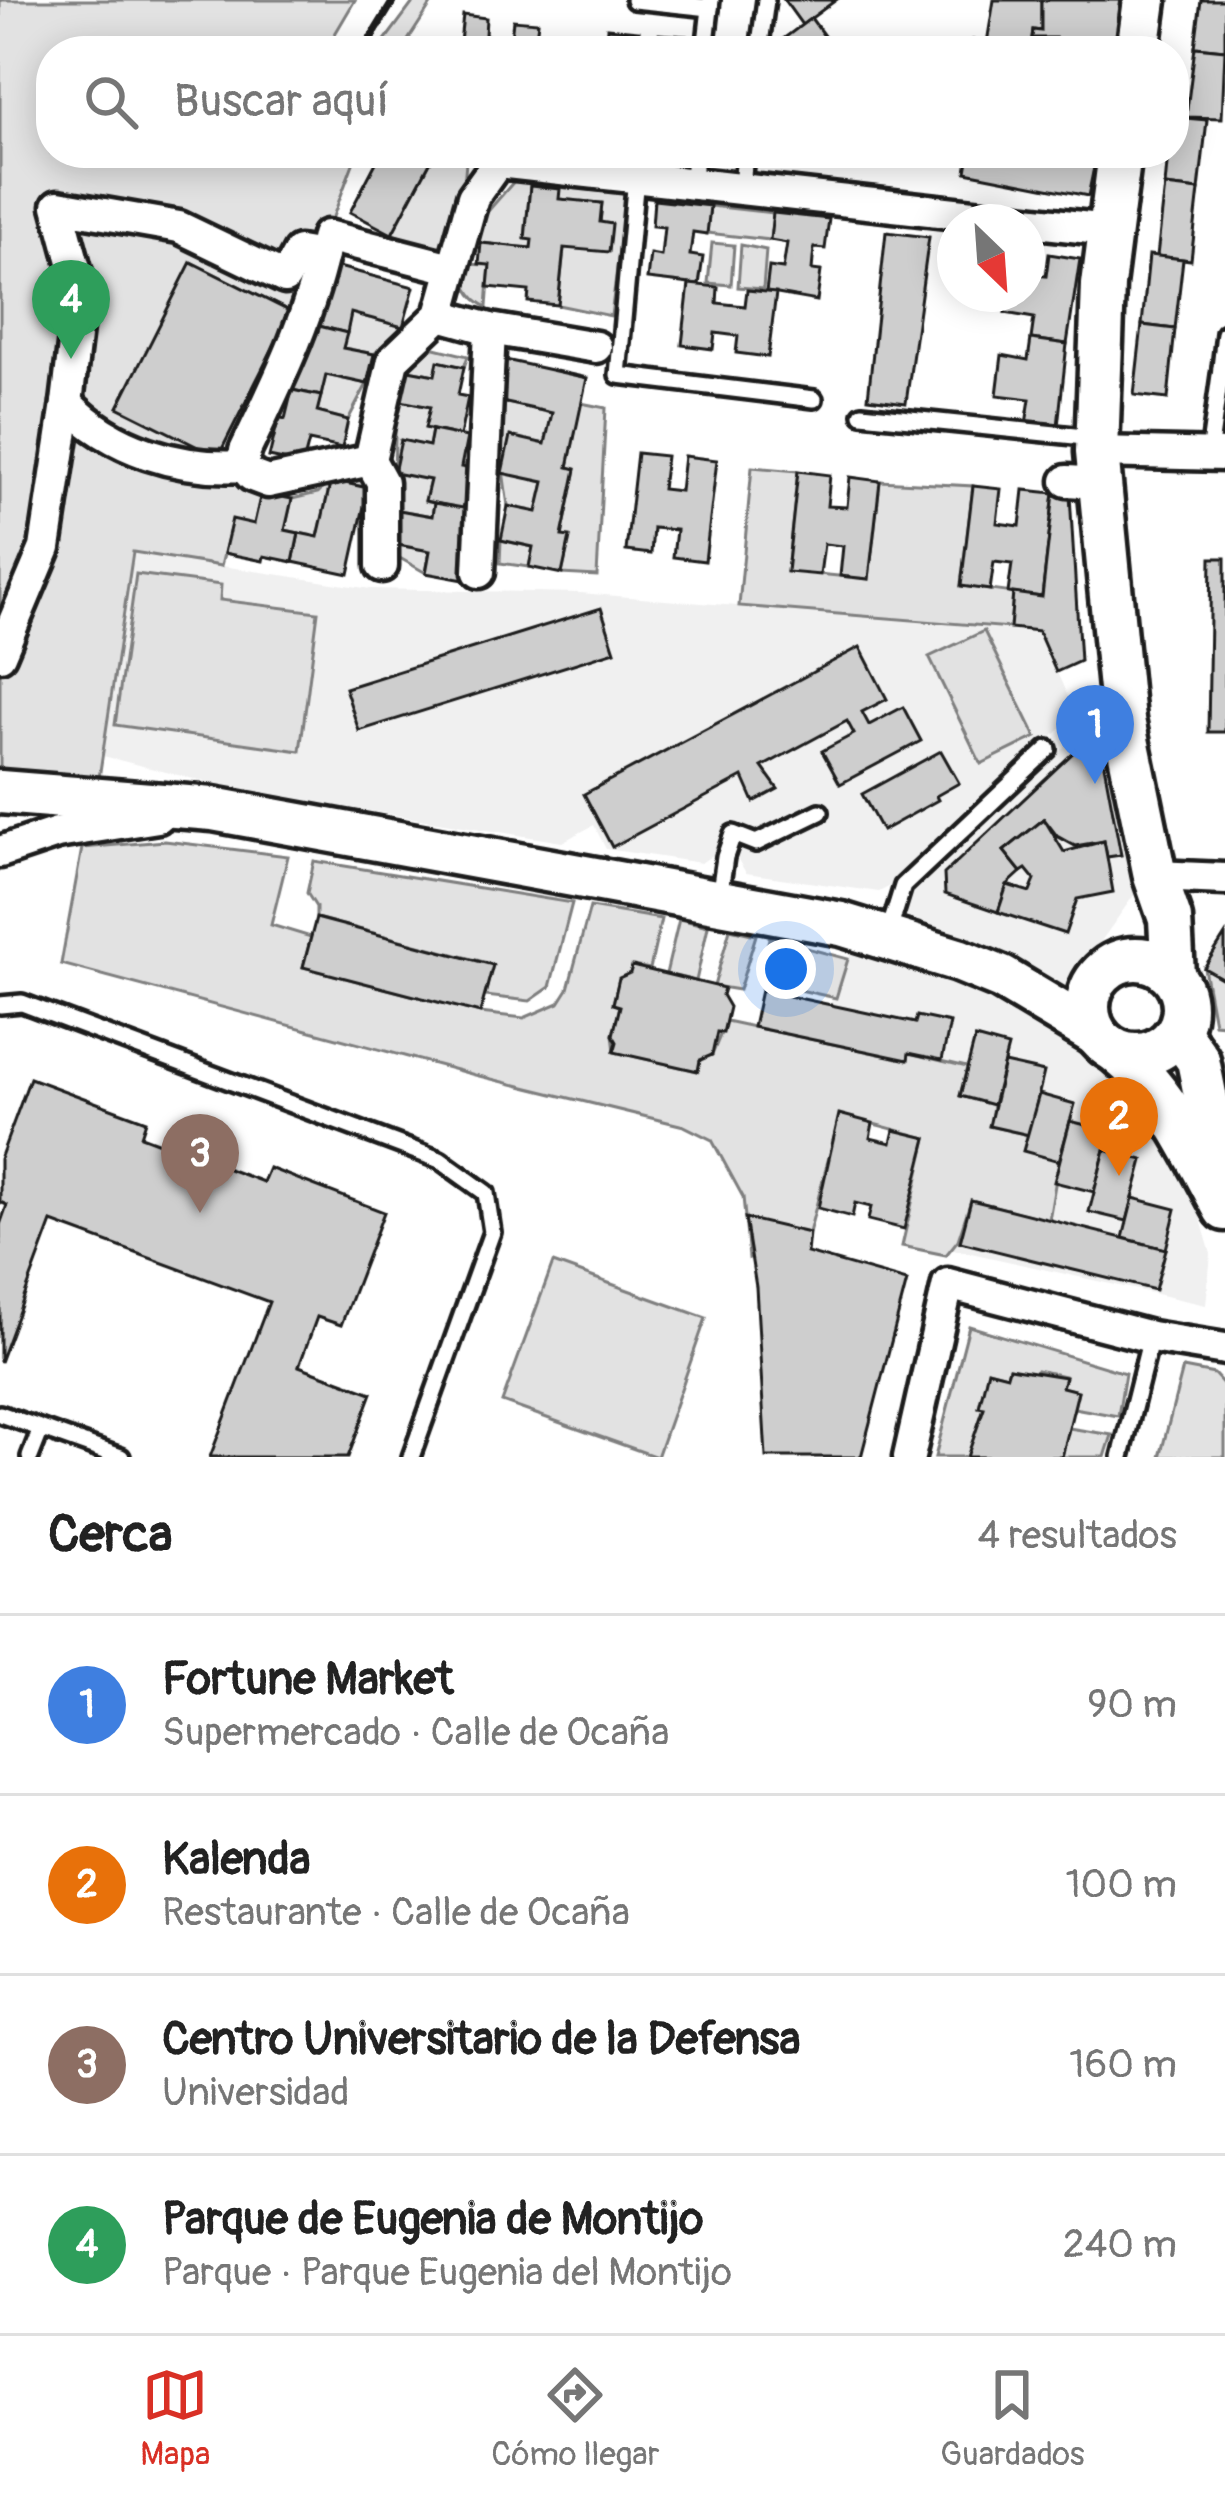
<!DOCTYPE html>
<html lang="es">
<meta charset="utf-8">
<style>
body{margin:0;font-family:Pangolin,sans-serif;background:#f6f6f6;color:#222}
.compass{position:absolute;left:937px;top:204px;width:108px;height:108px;border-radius:50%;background:#fff;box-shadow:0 6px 30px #0003;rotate:155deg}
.you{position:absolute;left:786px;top:969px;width:42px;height:42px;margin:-30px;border:9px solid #fff;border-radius:50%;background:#1a73e8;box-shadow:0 0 0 18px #1a73e833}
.badge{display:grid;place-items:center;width:78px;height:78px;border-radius:50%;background:#d93025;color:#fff;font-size:39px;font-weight:700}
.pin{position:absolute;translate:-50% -99px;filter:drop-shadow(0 3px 6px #0008)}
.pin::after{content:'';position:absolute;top:63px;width:42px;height:36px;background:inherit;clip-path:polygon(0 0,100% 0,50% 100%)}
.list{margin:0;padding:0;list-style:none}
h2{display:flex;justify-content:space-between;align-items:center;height:156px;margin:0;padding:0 48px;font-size:51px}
h2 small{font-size:39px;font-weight:400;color:#767676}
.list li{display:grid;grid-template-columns:78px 1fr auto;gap:36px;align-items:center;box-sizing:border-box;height:180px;padding:0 48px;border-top:3px solid #e0e0e0}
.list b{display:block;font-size:45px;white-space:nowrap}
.list p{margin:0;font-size:39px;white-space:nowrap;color:#767676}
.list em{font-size:39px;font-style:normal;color:#767676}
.icon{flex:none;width:66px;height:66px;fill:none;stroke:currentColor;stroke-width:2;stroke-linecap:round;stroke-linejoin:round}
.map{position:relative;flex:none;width:1225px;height:1457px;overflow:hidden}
.search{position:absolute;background:#fff;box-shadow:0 6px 30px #0003;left:36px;right:36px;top:36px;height:132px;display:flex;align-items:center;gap:30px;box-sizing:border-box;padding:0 42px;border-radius:48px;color:#767676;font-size:45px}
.sheet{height:876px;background:#fff}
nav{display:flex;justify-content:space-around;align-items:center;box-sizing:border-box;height:168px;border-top:3px solid #e0e0e0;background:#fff;font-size:33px;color:#767676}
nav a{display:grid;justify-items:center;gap:6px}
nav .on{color:#d93025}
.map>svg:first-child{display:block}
.built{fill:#f0f0f0}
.green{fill:#e2e2e2;stroke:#7f7f7f;stroke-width:3}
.building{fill:#cecece;stroke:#1c1c1c;stroke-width:3}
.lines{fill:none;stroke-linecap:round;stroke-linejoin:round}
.lane-casing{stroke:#1c1c1c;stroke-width:24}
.street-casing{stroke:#1c1c1c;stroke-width:39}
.secondary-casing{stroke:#1c1c1c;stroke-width:51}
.lane{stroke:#fff;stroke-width:15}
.street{stroke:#fff;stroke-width:30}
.secondary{stroke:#fff;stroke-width:42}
.rail{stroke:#1c1c1c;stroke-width:8}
</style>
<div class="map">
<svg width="1225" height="1457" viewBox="0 0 1225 1457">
<rect width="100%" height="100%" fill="#fff"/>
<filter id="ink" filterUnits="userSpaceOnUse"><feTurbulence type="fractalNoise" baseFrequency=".00833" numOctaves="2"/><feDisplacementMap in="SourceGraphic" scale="24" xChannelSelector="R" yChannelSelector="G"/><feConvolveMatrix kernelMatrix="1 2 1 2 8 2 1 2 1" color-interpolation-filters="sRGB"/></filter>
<g filter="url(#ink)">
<g class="built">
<path d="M 133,552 L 371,589 L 580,593 L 1038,631 L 1076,714 L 902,880 L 879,892 L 746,873 L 737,858 L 711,856 L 701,863 L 606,849 L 594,825 L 562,842 L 233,789 L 103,756 Z"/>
<path d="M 1097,716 L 1139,888 L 1039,1028 L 1134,1083 L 1181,1151 L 1211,1254 L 1206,1305 L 930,1244 L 959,1116 L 800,1078 L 851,952 Z"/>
</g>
<g class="green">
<path d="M 0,0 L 355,0 L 332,39 L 353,51 L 51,51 L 51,153 L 357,153 L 305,291 L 291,312 L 191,262 L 218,457 L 261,493 L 254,524 L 232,520 L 221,566 L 133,552 L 99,778 L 0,777 Z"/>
<path d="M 415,0 L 434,0 L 401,51 L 377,51 Z"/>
<path d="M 435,153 L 466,153 C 466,190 458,218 440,250 L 392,234 Z"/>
<path d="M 516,179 L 627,190 L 611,316 L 558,305 L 564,248 L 600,222 L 602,203 L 559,199 L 530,187 L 525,238 L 532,240 L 531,248 L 481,243 L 475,234 L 476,225 Z"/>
<path d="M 710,206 L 773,213 L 770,240 L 707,233 Z"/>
<path d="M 712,243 L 734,245 L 731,285 L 708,283 Z"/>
<path d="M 741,245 L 766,250 L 763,289 L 738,287 Z"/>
<path d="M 462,264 L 490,265 L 487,307 C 468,297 464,284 462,264 Z"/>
<path d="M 351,313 L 403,327 L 374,354 L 343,348 Z"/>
<path d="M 427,346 L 468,356 L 464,367 L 438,362 L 435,375 L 403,369 Z"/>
<path d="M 326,375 L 367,384 L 348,420 L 317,412 Z"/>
<path d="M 396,400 L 430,407 L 426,428 L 432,430 L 429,446 L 401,441 L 430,480 L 425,500 L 434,503 L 432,516 L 399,510 L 394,473 Z"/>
<path d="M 493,400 L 552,413 L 545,444 L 510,437 L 503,472 L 544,482 L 537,512 L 508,506 Z"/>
<path d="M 581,403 L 606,408 L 597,576 L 562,574 L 570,538 L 562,536 L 576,469 L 568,467 Z"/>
<path d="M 752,467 L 798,471 L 787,571 L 869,579 L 880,481 L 973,486 L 961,586 L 1013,593 L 1010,628 L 739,606 Z"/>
<path d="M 365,473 L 373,489 L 331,480 L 318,537 L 285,530 L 292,499 L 318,493 L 331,480 Z"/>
<path d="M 501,540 L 533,547 L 529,567 L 500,563 Z"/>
<path d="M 393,544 L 430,551 L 426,573 L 398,557 Z"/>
<path d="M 136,574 L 221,585 L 220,600 L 318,612 L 300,751 L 115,725 Z"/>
<path d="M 984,631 L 1036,737 L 981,764 L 929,657 Z"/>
<path d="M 165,841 L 288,856 L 271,925 L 311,937 L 303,967 L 480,1013 L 524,1018 L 559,1003 L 568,989 L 590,907 L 661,919 L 650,969 L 633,966 L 630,973 L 619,979 L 613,1003 L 620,1006 L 613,1034 L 615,1052 L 697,1071 L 700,1060 L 712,1055 L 726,1021 L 907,1060 L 909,1053 L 967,1067 L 960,1096 L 993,1105 L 990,1126 L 1029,1135 L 1059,1161 L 1049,1220 L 971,1200 L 958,1240 L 946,1255 L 902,1246 L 927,1138 L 840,1115 L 809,1233 L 749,1258 L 743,1197 L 712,1140 L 684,1126 L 475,1075 L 61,964 L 82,848 Z"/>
<path d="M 314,861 L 572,903 L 550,987 L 530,1001 L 485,996 L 492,964 L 316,918 L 316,907 L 307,893 Z"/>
<path d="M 679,919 L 708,926 L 696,981 L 666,974 Z"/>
<path d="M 730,929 L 756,935 L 739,990 L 714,986 Z"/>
<path d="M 769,938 L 848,959 L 836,998 L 759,981 Z"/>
<path d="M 1204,968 L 1225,980 L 1225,1024 L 1214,1023 Z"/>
<path d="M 553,1263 L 706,1318 L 657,1457 L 502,1402 Z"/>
<path d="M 969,1326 L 1125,1373 L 1118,1416 L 1074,1408 L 1078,1391 L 1062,1387 L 1064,1376 L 1037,1370 L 1035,1374 L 1009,1368 L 1007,1375 L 988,1370 L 979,1407 L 984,1408 L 968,1457 L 935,1457 Z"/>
<path d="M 1183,1368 L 1214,1374 L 1225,1386 L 1225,1457 L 1160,1457 Z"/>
<path d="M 1069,1428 L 1112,1435 L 1105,1457 L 1062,1457 Z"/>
</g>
<g class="building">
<path d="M 784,0 L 836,0 L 802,25 Z"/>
<path d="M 994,0 L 1041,0 L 1041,31 L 1033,30 L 1032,38 L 1055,38 L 1054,44 L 1087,51 L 971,51 L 973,40 L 987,43 Z"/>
<path d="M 1041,0 L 1127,0 L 1117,51 L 1087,51 L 1054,44 L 1055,38 L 1032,38 L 1033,30 L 1041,31 Z"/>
<path d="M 1201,0 L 1225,0 L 1225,50 L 1195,47 Z"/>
<path d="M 463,15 L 486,18 L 485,35 L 511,38 L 513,20 L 538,22 L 534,51 L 459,51 Z"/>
<path d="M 811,18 L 835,51 L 786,51 L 779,42 Z"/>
<path d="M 607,28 L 639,31 L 638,48 L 657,50 L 659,34 L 686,36 L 684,51 L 605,51 Z"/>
<path d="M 1195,47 L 1225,50 L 1222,118 L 1186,117 Z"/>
<path d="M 1174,117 L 1207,120 L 1199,190 L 1165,186 L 1168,153 L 1174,153 Z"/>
<path d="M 381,153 L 435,153 L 392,234 L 350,212 Z"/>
<path d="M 969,153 L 1097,153 L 1088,196 L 966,172 Z"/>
<path d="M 530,186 L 560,189 L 559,199 L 602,203 L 600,222 L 612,224 L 609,252 L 564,248 L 558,305 L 528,302 L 529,291 L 488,287 L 490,265 L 479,264 L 481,243 L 531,248 L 532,240 L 525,239 Z"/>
<path d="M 1165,186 L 1199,190 L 1191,260 L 1157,256 Z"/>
<path d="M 654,200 L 710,206 L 707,234 L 693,232 L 690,255 L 703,257 L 699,285 L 647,279 L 650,254 L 661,256 L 664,227 L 652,226 Z"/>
<path d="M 773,213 L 829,219 L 825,249 L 814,248 L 812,270 L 821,271 L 817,301 L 766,292 L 769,267 L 783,269 L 787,243 L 770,240 Z"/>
<path d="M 886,232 L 929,237 L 906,403 L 868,398 Z"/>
<path d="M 1049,254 L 1080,259 L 1067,344 L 1031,339 L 1034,318 L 1005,313 L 1008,294 L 1027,294 L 1027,274 L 1046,276 Z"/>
<path d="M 1149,255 L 1183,259 L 1175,329 L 1142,325 Z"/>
<path d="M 191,262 L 291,312 L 218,457 L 118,407 Z"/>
<path d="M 331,265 L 414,287 L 403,327 L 351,313 L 347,333 L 315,325 Z"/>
<path d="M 689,284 L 718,287 L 717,303 L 745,306 L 747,290 L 776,293 L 768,357 L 736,353 L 738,336 L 715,333 L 713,349 L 682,345 Z"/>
<path d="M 315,325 L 347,333 L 343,348 L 374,354 L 367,384 L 326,375 L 321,396 L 292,390 L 300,353 L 308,355 Z"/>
<path d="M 1142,325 L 1175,329 L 1168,399 L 1134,395 Z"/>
<path d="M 1031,339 L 1067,344 L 1058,426 L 1026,424 L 1030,399 L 997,395 L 1002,355 L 1028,360 Z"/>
<path d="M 501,359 L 587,378 L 568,467 L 576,469 L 562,536 L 570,537 L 562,574 L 529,567 L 533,547 L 501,540 L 508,506 L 537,512 L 544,482 L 502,473 L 510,436 L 545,444 L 552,413 L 493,400 Z"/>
<path d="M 438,361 L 464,367 L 458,395 L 468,397 L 460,436 L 425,428 L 430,407 L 396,400 L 403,369 L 435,375 Z"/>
<path d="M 292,390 L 321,396 L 317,412 L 348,420 L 342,448 L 309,441 L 303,464 L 269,457 L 279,417 L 285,419 Z"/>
<path d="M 432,430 L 467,437 L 461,467 L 471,469 L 463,509 L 425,501 L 430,480 L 394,473 L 401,440 L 429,446 Z"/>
<path d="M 637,453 L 666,456 L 662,489 L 680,491 L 684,456 L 717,460 L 705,561 L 673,557 L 676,530 L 653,528 L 651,554 L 626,551 Z"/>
<path d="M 798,471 L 830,475 L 827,506 L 847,507 L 850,477 L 880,481 L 869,579 L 840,576 L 843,546 L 824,544 L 820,575 L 787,572 Z"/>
<path d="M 331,480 L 368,488 L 349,574 L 293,562 L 299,533 L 318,537 Z"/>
<path d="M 973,486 L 1001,489 L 997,523 L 1020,526 L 1024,490 L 1054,493 L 1042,597 L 1008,593 L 1012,564 L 994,562 L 990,590 L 961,586 Z"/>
<path d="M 261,493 L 292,499 L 285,530 L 299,533 L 293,562 L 264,556 L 263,561 L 224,553 L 232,519 L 254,524 Z"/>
<path d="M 1054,493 L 1070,495 L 1080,661 L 1056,672 L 1038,631 L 1010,628 L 1013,593 L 1042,597 Z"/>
<path d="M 434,503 L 469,509 L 464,539 L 471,540 L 464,580 L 426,573 L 430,551 L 393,544 L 399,510 L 432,516 Z"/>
<path d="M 1211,558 L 1225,558 L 1225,732 L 1208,732 Z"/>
<path d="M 601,608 L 615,651 L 359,731 L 345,688 Z"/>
<path d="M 860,647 L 887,699 L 862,712 L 869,725 L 903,707 L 921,741 L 840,784 L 822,751 L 854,734 L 847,721 L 762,767 L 778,789 L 754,802 L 743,777 L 612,847 L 584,794 Z"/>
<path d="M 1076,750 L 1102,754 L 1121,855 L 1107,857 L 1104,841 L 1075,846 L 1057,836 L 1044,819 L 1004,851 L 1021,872 L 1007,885 L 998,912 L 945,894 L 944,874 Z"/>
<path d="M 941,751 L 959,783 L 936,796 L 938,800 L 882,831 L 862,794 Z"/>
<path d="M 1044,819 L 1064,852 L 1104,841 L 1107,857 L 1113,892 L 1077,899 L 1065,934 L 998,912 L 1007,885 L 1030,892 L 1035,880 L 1026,869 L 1021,872 L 1004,851 Z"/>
<path d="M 316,918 L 493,965 L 480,1013 L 303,967 Z"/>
<path d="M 1225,935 L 1225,980 L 1204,968 Z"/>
<path d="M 632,966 L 724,988 L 722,995 L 729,1007 L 723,1033 L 717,1032 L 712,1055 L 700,1060 L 698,1071 L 614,1052 L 617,1042 L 613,1035 L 620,1006 L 613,1004 L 619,978 L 630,973 Z"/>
<path d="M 761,990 L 915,1023 L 917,1016 L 950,1023 L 942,1060 L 909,1053 L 908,1060 L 753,1027 Z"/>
<path d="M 975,1038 L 1008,1047 L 993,1105 L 960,1096 Z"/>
<path d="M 1004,1063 L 1044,1072 L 1029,1135 L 989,1126 Z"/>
<path d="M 30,1078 L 146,1121 L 141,1136 L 263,1182 L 269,1168 L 384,1212 L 341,1325 L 317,1317 L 299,1366 L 372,1393 L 348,1457 L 210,1457 L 269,1302 L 52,1222 L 0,1362 L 0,1225 L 7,1205 L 0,1202 L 0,1159 Z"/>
<path d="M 1039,1094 L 1075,1104 L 1059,1161 L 1023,1151 Z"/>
<path d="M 839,1114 L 873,1123 L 870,1138 L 891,1143 L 894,1130 L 927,1138 L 904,1229 L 868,1220 L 871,1207 L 855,1203 L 852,1217 L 818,1208 Z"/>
<path d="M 1070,1121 L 1110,1131 L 1094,1192 L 1054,1182 Z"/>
<path d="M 1105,1150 L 1143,1160 L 1127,1221 L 1089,1212 Z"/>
<path d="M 1133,1198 L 1176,1209 L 1166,1249 L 1123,1238 Z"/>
<path d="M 971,1200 L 1166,1249 L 1155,1290 L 960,1242 Z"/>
<path d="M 745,1218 L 809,1233 L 807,1253 L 907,1281 L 861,1457 L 766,1457 L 756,1287 Z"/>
<path d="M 1009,1368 L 1065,1377 L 1062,1387 L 1078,1391 L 1062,1457 L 967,1457 L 984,1408 L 979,1407 L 988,1370 L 1007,1375 Z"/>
</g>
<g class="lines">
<g class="lane-casing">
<g id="lane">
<path d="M 634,0 L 710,8"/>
<path d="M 705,51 L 711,0"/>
<path d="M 759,51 L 766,0"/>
<path d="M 636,177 L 618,375 L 814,399"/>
<path d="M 693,181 L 695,153"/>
<path d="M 742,187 L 745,153"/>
<path d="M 1225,333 L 1221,368 L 1225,372"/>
<path d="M 862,414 L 1094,438"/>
<path d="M 1209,454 L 1221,368"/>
<path d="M 719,898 L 725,857 L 733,834 L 756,843 L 820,812"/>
<path d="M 888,934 L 903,886 L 1048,749"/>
<path d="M 0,1005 L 22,1003 L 440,1160 L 486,1193 L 492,1232 L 411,1457"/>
<path d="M 0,1414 L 121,1457"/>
<path d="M 30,1457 L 41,1429"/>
<path d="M 1121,1457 L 1151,1337"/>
</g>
</g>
<g class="street-casing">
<g id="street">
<path d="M 451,268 L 327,236 C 312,313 279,380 245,451 L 243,466 L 252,476 L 268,482 L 370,460 L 393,360 L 440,315 L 473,197 L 498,162 L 1108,230"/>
<path d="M 440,315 L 490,329 L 596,347"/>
<path d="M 67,403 C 112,450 179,470 243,466"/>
<path d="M 1097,452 L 1225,455"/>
<path d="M 370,460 L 382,482 L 382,566"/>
<path d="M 1067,481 L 1100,483"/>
<path d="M 479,572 L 490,329"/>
<path d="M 0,655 L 45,548 L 67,403 L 78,312 L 77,276 L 58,206 L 179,227 L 285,278 L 299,252 L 323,256"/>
<path d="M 0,852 L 57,833 L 158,817"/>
<path d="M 1155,876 L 1225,879"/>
<path d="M 909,1457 L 948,1284 L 1151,1337 L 1225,1349"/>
</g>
</g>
<g class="secondary-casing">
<g id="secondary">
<path d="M 1138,51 L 1145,0"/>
<path d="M 1120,153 L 1103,285 L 1097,452 L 1123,720 L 1155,876 L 1170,919 L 1173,975"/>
<path d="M 0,792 L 213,809 L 841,924 L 958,960 L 1002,978 L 1094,1033"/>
<circle cx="1136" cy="1007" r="48"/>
<path d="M 1178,1032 L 1198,1060 L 1222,1178"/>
<path d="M 1118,1053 C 1168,1093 1194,1153 1225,1209"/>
</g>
</g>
<use href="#lane" class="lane"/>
<use href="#street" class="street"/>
<use href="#secondary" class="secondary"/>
<path class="rail" d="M 363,51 L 394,0"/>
</g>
</g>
</svg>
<svg class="compass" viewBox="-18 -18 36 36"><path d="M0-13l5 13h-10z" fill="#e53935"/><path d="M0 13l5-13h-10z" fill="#767676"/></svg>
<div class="you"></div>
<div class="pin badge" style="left:1095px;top:784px;background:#3f7fe0">1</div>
<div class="pin badge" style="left:1119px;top:1176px;background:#e8710a">2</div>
<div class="pin badge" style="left:200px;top:1213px;background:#8d6e63">3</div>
<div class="pin badge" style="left:71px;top:359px;background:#2e9e5b">4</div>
<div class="search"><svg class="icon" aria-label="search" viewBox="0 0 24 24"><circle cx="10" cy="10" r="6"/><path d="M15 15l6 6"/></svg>Buscar aquí</div>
</div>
<section class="sheet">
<h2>Cerca<small>4 resultados</small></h2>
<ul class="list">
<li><span class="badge" style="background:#3f7fe0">1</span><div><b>Fortune Market</b><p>Supermercado · Calle de Ocaña</p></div><em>90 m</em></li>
<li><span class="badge" style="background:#e8710a">2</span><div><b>Kalenda</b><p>Restaurante · Calle de Ocaña</p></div><em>100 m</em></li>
<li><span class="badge" style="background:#8d6e63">3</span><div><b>Centro Universitario de la Defensa</b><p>Universidad</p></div><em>160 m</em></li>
<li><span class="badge" style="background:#2e9e5b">4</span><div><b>Parque de Eugenia de Montijo</b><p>Parque · Parque Eugenia del Montijo</p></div><em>240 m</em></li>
</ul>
</section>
<nav>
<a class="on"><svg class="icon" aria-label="map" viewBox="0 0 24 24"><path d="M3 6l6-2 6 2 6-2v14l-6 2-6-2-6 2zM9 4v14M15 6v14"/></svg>Mapa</a>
<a><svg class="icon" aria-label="directions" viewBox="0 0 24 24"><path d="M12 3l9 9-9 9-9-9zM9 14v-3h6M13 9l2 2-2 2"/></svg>Cómo llegar</a>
<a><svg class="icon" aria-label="saved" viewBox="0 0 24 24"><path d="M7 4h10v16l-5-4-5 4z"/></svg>Guardados</a>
</nav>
